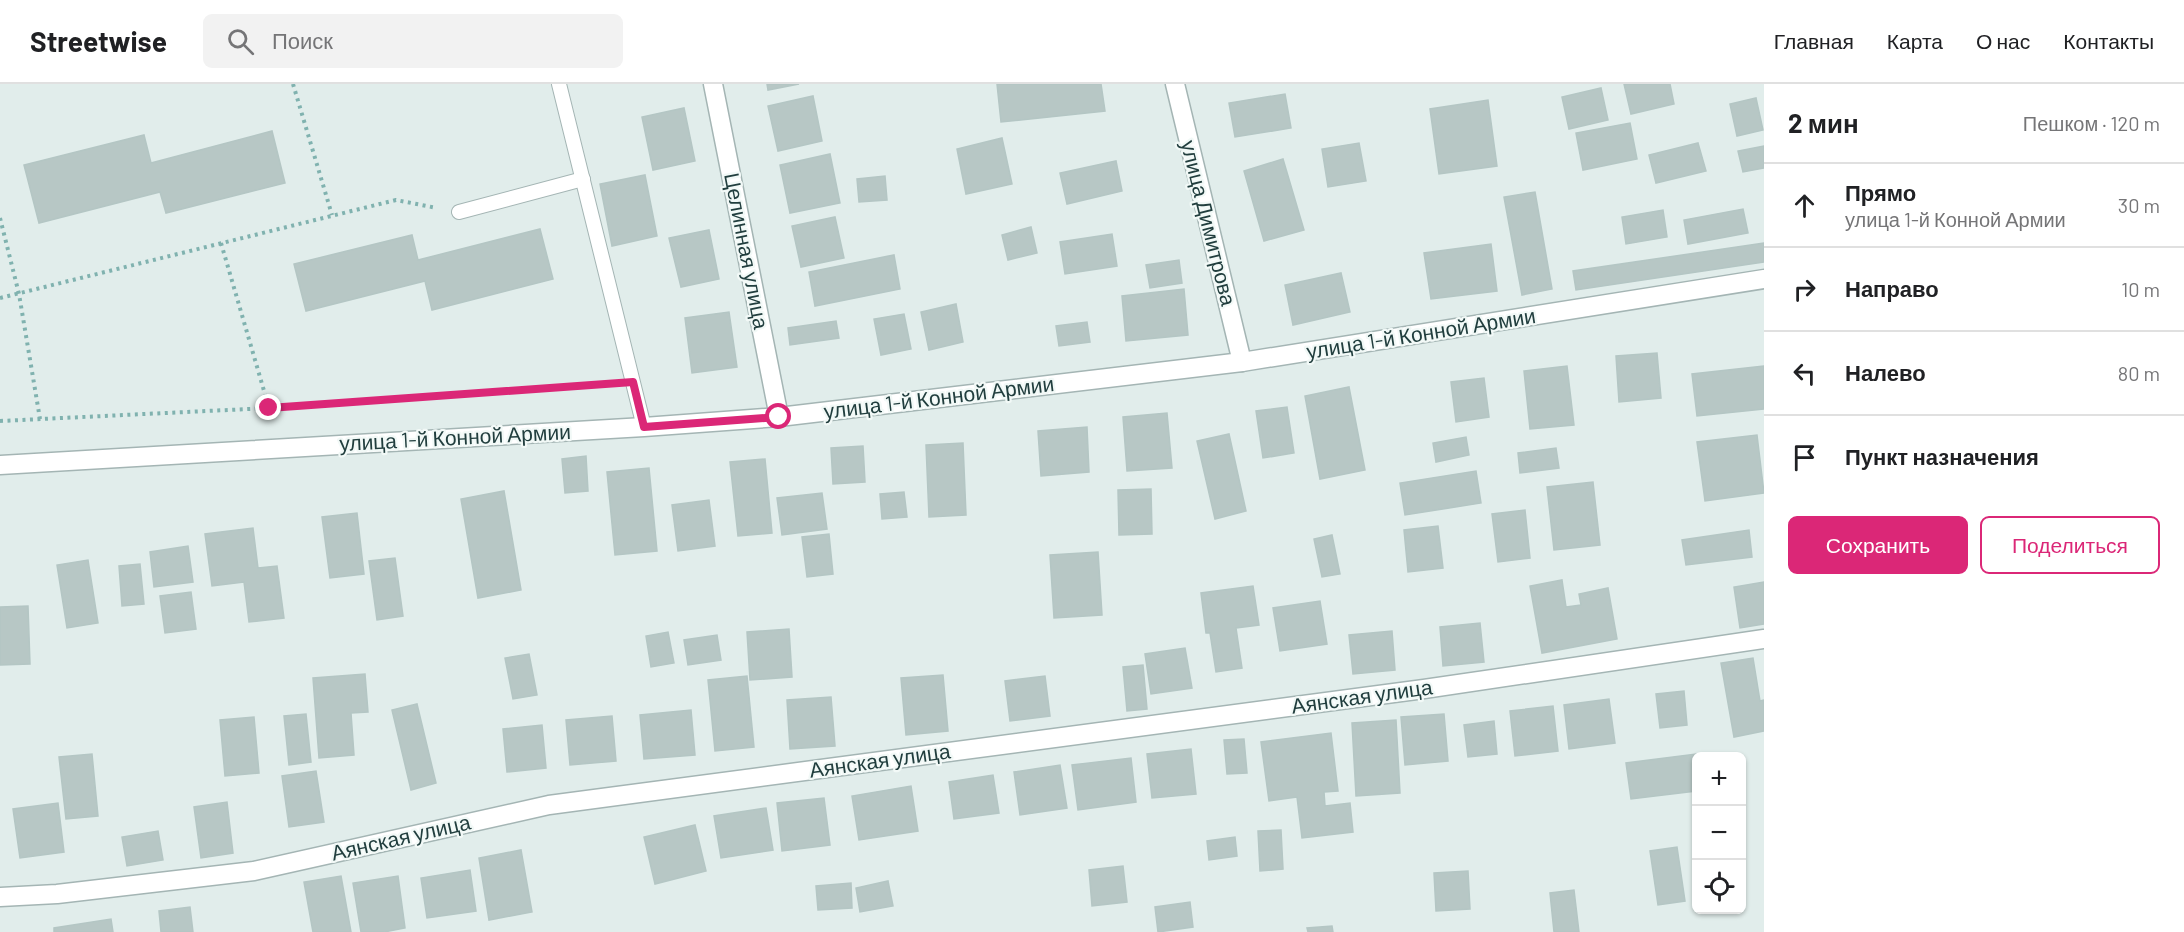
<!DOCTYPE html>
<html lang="ru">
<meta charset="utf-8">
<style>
body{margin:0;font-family:Barlow,sans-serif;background:#f2f2f2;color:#202124}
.controls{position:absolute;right:18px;bottom:18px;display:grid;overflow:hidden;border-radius:9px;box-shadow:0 2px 4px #0004}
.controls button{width:54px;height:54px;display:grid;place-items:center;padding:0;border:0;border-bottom:2px solid #e0e0e0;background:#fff;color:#202124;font:30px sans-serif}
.stop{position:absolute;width:18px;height:18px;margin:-14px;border:4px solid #db2777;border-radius:50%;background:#fff}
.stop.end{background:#db2777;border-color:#fff;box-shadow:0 2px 6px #0008}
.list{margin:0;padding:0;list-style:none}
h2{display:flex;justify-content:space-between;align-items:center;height:78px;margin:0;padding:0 24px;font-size:26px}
h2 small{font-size:20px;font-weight:400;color:#757577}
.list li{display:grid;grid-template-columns:39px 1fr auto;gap:18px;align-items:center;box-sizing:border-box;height:84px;padding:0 24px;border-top:2px solid #e0e0e0}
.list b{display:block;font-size:22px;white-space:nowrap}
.list p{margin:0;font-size:20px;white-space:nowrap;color:#757577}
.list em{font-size:20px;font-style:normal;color:#757577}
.actions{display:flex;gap:12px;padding:18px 24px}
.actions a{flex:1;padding:14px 0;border:2px solid #db2777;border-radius:9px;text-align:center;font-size:21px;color:#db2777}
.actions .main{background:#db2777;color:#fff}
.icon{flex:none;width:33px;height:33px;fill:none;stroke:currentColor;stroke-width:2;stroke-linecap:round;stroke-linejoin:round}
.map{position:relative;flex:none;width:1764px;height:848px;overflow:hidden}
header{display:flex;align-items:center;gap:36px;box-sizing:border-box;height:84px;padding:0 30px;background:#fff;border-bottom:2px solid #e0e0e0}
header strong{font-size:28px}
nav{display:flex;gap:33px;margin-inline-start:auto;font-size:21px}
.search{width:420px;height:54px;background:#f2f2f2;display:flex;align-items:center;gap:15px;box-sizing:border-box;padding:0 21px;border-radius:9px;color:#757577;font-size:22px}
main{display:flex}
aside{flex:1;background:#fff}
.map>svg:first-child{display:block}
.building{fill:#b7c7c5;stroke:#b4c6c4;stroke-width:1.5}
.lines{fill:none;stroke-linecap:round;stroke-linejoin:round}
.service-casing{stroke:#a4b5b4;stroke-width:16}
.minor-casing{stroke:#a4b5b4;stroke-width:21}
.tertiary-casing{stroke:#a4b5b4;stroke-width:21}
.path{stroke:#80b2af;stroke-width:4;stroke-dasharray:3 4.5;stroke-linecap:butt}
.service{stroke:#fff;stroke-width:14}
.minor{stroke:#fff;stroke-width:18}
.tertiary{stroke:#fff;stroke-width:18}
.route{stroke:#db2777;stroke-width:8}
.labels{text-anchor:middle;stroke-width:4.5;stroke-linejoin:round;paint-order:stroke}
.street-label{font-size:21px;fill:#213e3e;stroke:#f2f9f7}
</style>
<header>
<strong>Streetwise</strong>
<div class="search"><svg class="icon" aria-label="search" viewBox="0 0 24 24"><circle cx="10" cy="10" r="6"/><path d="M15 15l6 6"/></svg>Поиск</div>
<nav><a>Главная</a><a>Карта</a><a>О нас</a><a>Контакты</a></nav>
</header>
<main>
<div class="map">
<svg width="1764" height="848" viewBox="0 0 1764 848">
<rect width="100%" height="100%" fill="#e1edeb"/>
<g class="building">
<path d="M 767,0 L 799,0 L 768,6 Z"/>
<path d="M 997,0 L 1101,0 L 1105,27 L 1001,38 Z"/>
<path d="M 1624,0 L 1670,0 L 1674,20 L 1631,30 Z"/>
<path d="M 1601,4 L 1608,36 L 1569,45 L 1562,13 Z"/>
<path d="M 1285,10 L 1291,44 L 1235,53 L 1229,19 Z"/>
<path d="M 813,12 L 822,57 L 778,67 L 768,22 Z"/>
<path d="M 1756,14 L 1763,46 L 1737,52 L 1730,20 Z"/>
<path d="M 1488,16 L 1497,82 L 1439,90 L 1430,25 Z"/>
<path d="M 684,24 L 695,77 L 653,86 L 642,33 Z"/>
<path d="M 1630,39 L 1637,75 L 1583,86 L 1576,49 Z"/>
<path d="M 272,47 L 285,99 L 166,129 L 160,108 L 39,139 L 24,81 L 144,51 L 151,79 Z"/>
<path d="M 1002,54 L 1012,100 L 966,110 L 957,65 Z"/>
<path d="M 1359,59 L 1366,97 L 1328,103 L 1322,65 Z"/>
<path d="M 1698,59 L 1706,87 L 1656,99 L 1649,71 Z"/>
<path d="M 1764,62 L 1764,84 L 1743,88 L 1738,67 Z"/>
<path d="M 830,70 L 840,119 L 790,129 L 780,81 Z"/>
<path d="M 1283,75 L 1304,146 L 1264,157 L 1244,87 Z"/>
<path d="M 1116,77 L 1122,107 L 1067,120 L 1060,89 Z"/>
<path d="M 645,91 L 657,152 L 612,162 L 600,100 Z"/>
<path d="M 885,92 L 887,116 L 859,118 L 857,95 Z"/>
<path d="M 1535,108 L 1552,205 L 1522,211 L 1504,113 Z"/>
<path d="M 1743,125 L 1748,149 L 1688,160 L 1684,136 Z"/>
<path d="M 1663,126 L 1667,153 L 1626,160 L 1622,133 Z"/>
<path d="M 835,133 L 844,174 L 801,183 L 792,142 Z"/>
<path d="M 1031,143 L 1037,169 L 1008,176 L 1002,151 Z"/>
<path d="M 540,145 L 553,195 L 432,226 L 425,197 L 306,227 L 294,180 L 412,151 L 418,176 Z"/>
<path d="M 709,146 L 719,195 L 681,203 L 669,154 Z"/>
<path d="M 1112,150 L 1117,182 L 1065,190 L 1060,158 Z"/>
<path d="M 1764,159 L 1764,178 L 1576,206 L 1573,187 Z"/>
<path d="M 1491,160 L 1497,207 L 1431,215 L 1424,169 Z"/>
<path d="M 894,171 L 900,205 L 815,222 L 809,188 Z"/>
<path d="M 1179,176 L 1182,199 L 1150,204 L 1146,181 Z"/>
<path d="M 1341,189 L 1350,228 L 1293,241 L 1285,201 Z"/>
<path d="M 1184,205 L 1188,251 L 1126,257 L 1122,212 Z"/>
<path d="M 956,220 L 963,258 L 929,266 L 921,228 Z"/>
<path d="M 729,228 L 737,283 L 692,289 L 685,234 Z"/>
<path d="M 904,230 L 911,265 L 881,271 L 874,235 Z"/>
<path d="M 836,237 L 839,254 L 790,261 L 788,244 Z"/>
<path d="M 1087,238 L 1090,258 L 1059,262 L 1056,242 Z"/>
<path d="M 1657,269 L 1661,314 L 1619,318 L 1616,272 Z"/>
<path d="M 1567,282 L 1574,341 L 1530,345 L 1524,287 Z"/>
<path d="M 1764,282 L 1764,325 L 1697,332 L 1692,290 Z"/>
<path d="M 1484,294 L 1489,333 L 1456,338 L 1451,298 Z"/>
<path d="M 1349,303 L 1365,386 L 1320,395 L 1305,312 Z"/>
<path d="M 1287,323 L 1294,369 L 1263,374 L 1256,327 Z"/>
<path d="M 1167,329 L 1172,384 L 1127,387 L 1123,333 Z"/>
<path d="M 1087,343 L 1089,388 L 1041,392 L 1038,347 Z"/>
<path d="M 1229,350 L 1246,427 L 1215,435 L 1197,357 Z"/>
<path d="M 1757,351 L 1764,409 L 1705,417 L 1697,358 Z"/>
<path d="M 1466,353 L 1469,371 L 1436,378 L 1433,359 Z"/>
<path d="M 963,359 L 966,431 L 929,433 L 926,361 Z"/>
<path d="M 863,362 L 865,398 L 833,400 L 831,364 Z"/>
<path d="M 1556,364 L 1559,384 L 1520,389 L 1518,369 Z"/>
<path d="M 586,372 L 588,407 L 565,409 L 562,375 Z"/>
<path d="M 765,375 L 772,449 L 738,452 L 730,378 Z"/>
<path d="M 649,384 L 657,467 L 615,471 L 607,388 Z"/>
<path d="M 1476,387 L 1481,419 L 1405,431 L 1400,399 Z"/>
<path d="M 1593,398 L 1600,461 L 1554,466 L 1547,403 Z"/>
<path d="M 1151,405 L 1152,450 L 1119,451 L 1118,406 Z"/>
<path d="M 504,407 L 521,506 L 478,514 L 461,415 Z"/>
<path d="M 904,408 L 907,433 L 882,435 L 880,410 Z"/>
<path d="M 822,409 L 827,445 L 782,451 L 777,414 Z"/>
<path d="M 709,416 L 715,462 L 678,467 L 672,421 Z"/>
<path d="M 1525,426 L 1530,474 L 1498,478 L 1492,430 Z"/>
<path d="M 357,429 L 364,490 L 330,494 L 322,433 Z"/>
<path d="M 1438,442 L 1443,484 L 1408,488 L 1404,446 Z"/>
<path d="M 253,444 L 258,484 L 277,482 L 284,534 L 249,538 L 244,498 L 212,502 L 205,450 Z"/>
<path d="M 1749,446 L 1752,473 L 1686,481 L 1682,456 Z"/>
<path d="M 829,450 L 833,490 L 807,493 L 802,453 Z"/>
<path d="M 1332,451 L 1340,490 L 1322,493 L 1314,455 Z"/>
<path d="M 188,462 L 193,498 L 154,503 L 150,468 Z"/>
<path d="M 1098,468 L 1102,531 L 1054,534 L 1050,471 Z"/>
<path d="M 395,474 L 403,532 L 377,536 L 369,477 Z"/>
<path d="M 88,476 L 98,539 L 67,544 L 57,481 Z"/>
<path d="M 140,480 L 144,520 L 122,522 L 119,482 Z"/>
<path d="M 1562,496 L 1566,523 L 1581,521 L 1579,510 L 1608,504 L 1617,555 L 1542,569 L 1530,502 Z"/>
<path d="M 1764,498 L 1764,540 L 1740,544 L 1734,503 Z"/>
<path d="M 1253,502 L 1259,541 L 1236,544 L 1242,584 L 1216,588 L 1210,549 L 1206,549 L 1201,509 Z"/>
<path d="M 191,508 L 196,545 L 165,549 L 160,512 Z"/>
<path d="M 1320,517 L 1327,560 L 1280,567 L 1273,524 Z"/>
<path d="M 28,522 L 30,580 L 0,581 L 0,523 Z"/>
<path d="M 1480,539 L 1484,578 L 1443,582 L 1440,543 Z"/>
<path d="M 789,545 L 792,593 L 750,596 L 747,548 Z"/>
<path d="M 1392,547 L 1395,586 L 1353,590 L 1349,551 Z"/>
<path d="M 668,548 L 674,579 L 651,583 L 646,552 Z"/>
<path d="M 717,551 L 721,576 L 688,581 L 684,556 Z"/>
<path d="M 1185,564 L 1192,604 L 1151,610 L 1145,570 Z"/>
<path d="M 529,570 L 537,611 L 513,615 L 505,574 Z"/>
<path d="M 1753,574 L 1760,617 L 1764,616 L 1764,647 L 1734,653 L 1721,579 Z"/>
<path d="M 1143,581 L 1147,625 L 1127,627 L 1123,583 Z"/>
<path d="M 365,590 L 368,628 L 351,629 L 354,671 L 319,674 L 313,594 Z"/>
<path d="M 943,591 L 948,647 L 906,651 L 901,594 Z"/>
<path d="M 747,592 L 754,663 L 715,667 L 708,596 Z"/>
<path d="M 1045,592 L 1050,632 L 1010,637 L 1005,597 Z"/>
<path d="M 1684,607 L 1687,641 L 1660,644 L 1656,610 Z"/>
<path d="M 831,613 L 835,662 L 790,665 L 787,616 Z"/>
<path d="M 1609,615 L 1615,659 L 1569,665 L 1564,621 Z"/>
<path d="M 417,620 L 436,699 L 411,706 L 392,626 Z"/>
<path d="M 1553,622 L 1558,667 L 1515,672 L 1510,627 Z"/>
<path d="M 691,626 L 695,671 L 644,675 L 640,631 Z"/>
<path d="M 306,630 L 311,678 L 289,681 L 284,632 Z"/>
<path d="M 1444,630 L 1448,677 L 1405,681 L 1401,633 Z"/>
<path d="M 612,632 L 616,677 L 570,681 L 566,636 Z"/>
<path d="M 254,633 L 259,689 L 225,692 L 220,636 Z"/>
<path d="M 1396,636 L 1400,709 L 1356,712 L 1352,639 Z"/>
<path d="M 1494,637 L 1497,670 L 1468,673 L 1464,641 Z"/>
<path d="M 542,641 L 546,684 L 507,688 L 503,645 Z"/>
<path d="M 1331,649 L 1338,707 L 1324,708 L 1325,722 L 1350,719 L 1353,748 L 1302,754 L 1297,713 L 1269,717 L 1261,658 Z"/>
<path d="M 1244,655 L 1247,689 L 1227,690 L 1224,656 Z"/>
<path d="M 1191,665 L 1196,710 L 1152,714 L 1147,670 Z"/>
<path d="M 92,670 L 98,732 L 66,735 L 59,673 Z"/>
<path d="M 1696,670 L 1696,707 L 1631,715 L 1626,679 Z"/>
<path d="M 1131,674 L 1136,718 L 1078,726 L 1072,681 Z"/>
<path d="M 1060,681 L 1067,724 L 1020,731 L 1014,688 Z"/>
<path d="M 316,687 L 324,738 L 289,743 L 282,692 Z"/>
<path d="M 993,691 L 999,729 L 954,735 L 949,698 Z"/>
<path d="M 911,702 L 918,747 L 859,756 L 852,712 Z"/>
<path d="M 824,714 L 830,761 L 782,767 L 777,719 Z"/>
<path d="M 227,718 L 233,769 L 201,774 L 194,723 Z"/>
<path d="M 58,719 L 64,768 L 20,774 L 13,725 Z"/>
<path d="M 766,724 L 773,766 L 721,774 L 714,732 Z"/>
<path d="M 695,741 L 706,787 L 655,800 L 644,753 Z"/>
<path d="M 1281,746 L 1283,785 L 1260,787 L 1258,747 Z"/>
<path d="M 158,747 L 163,776 L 127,782 L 122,753 Z"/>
<path d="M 1235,753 L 1237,772 L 1209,776 L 1207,757 Z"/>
<path d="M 1677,763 L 1685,817 L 1658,821 L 1650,767 Z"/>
<path d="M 521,766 L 532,828 L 489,836 L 479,774 Z"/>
<path d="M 1123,782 L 1127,818 L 1092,822 L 1089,786 Z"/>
<path d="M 470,786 L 476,827 L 427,834 L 421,794 Z"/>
<path d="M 1468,787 L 1470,825 L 1436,827 L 1434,789 Z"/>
<path d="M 341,792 L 351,848 L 313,848 L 304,798 Z"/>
<path d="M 398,792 L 405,844 L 384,848 L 361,848 L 353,799 Z"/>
<path d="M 888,797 L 893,822 L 860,828 L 856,804 Z"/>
<path d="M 851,799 L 852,824 L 818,826 L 816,802 Z"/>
<path d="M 1574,806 L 1579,848 L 1554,848 L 1550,809 Z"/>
<path d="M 1190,818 L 1193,843 L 1158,848 L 1155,823 Z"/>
<path d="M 190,823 L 193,848 L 161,848 L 159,827 Z"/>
<path d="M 111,835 L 113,848 L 54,848 L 54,844 Z"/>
<path d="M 1332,842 L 1333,848 L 1308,848 L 1307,844 Z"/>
</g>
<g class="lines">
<g class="service-casing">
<g id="service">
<path d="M 559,0 L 644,343"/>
<path d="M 459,128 L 583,95"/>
</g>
</g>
<g class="minor-casing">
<g id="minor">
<path d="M 713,0 L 779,333"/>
<path d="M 1175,0 L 1242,278"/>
<path d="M 0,813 L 57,810 L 254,787 L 549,721 L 1424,605 L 1764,555"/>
</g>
</g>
<g class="tertiary-casing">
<path id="tertiary" d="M 0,381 L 644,343 L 779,333 L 1242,278 L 1764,195"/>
</g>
<g class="path">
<path d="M 293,0 L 332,131"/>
<path d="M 0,134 L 19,210 L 40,335"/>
<path d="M 221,159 L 269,324"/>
<path d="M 0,214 L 396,116 L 437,124"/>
<path d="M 0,337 L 269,324 L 610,300"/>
</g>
<use href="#service" class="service"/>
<use href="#minor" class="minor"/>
<use href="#tertiary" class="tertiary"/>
</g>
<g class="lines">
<path class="route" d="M 269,324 L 633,298 L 644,343 L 779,333"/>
</g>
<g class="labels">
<g class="street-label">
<text transform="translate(1208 139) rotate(76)" y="7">улица Димитрова</text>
<text transform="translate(746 167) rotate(79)" y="7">Целинная улица</text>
<text transform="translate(1421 250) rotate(-9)" y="7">улица 1-й Конной Армии</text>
<text transform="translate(939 314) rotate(-7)" y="7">улица 1-й Конной Армии</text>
<text transform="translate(455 354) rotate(-3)" y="7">улица 1-й Конной Армии</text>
<text transform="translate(1362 613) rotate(-8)" y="7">Аянская улица</text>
<text transform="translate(880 677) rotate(-8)" y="7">Аянская улица</text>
<text transform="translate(401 754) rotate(-13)" y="7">Аянская улица</text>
</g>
</g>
</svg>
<div class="controls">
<button>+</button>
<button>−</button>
<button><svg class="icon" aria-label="locate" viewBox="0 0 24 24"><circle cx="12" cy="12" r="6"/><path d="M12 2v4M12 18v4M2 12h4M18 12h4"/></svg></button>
</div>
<div class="stop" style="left:779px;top:333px"></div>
<div class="stop end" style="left:269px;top:324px"></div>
</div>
<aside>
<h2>2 мин<small>Пешком · 120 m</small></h2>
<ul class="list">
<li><svg class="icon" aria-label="ahead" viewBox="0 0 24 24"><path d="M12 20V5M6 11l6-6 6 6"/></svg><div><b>Прямо</b><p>улица 1-й Конной Армии</p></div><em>30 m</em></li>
<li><svg class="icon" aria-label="right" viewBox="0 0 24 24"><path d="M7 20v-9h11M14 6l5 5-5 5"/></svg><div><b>Направо</b></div><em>10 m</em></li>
<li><svg class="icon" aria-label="left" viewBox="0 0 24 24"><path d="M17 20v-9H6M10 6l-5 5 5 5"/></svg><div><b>Налево</b></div><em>80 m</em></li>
<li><svg class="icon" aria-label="arrive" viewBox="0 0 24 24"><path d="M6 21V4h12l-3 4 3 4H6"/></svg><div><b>Пункт назначения</b></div></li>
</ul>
<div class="actions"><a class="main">Сохранить</a><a>Поделиться</a></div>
</aside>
</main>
